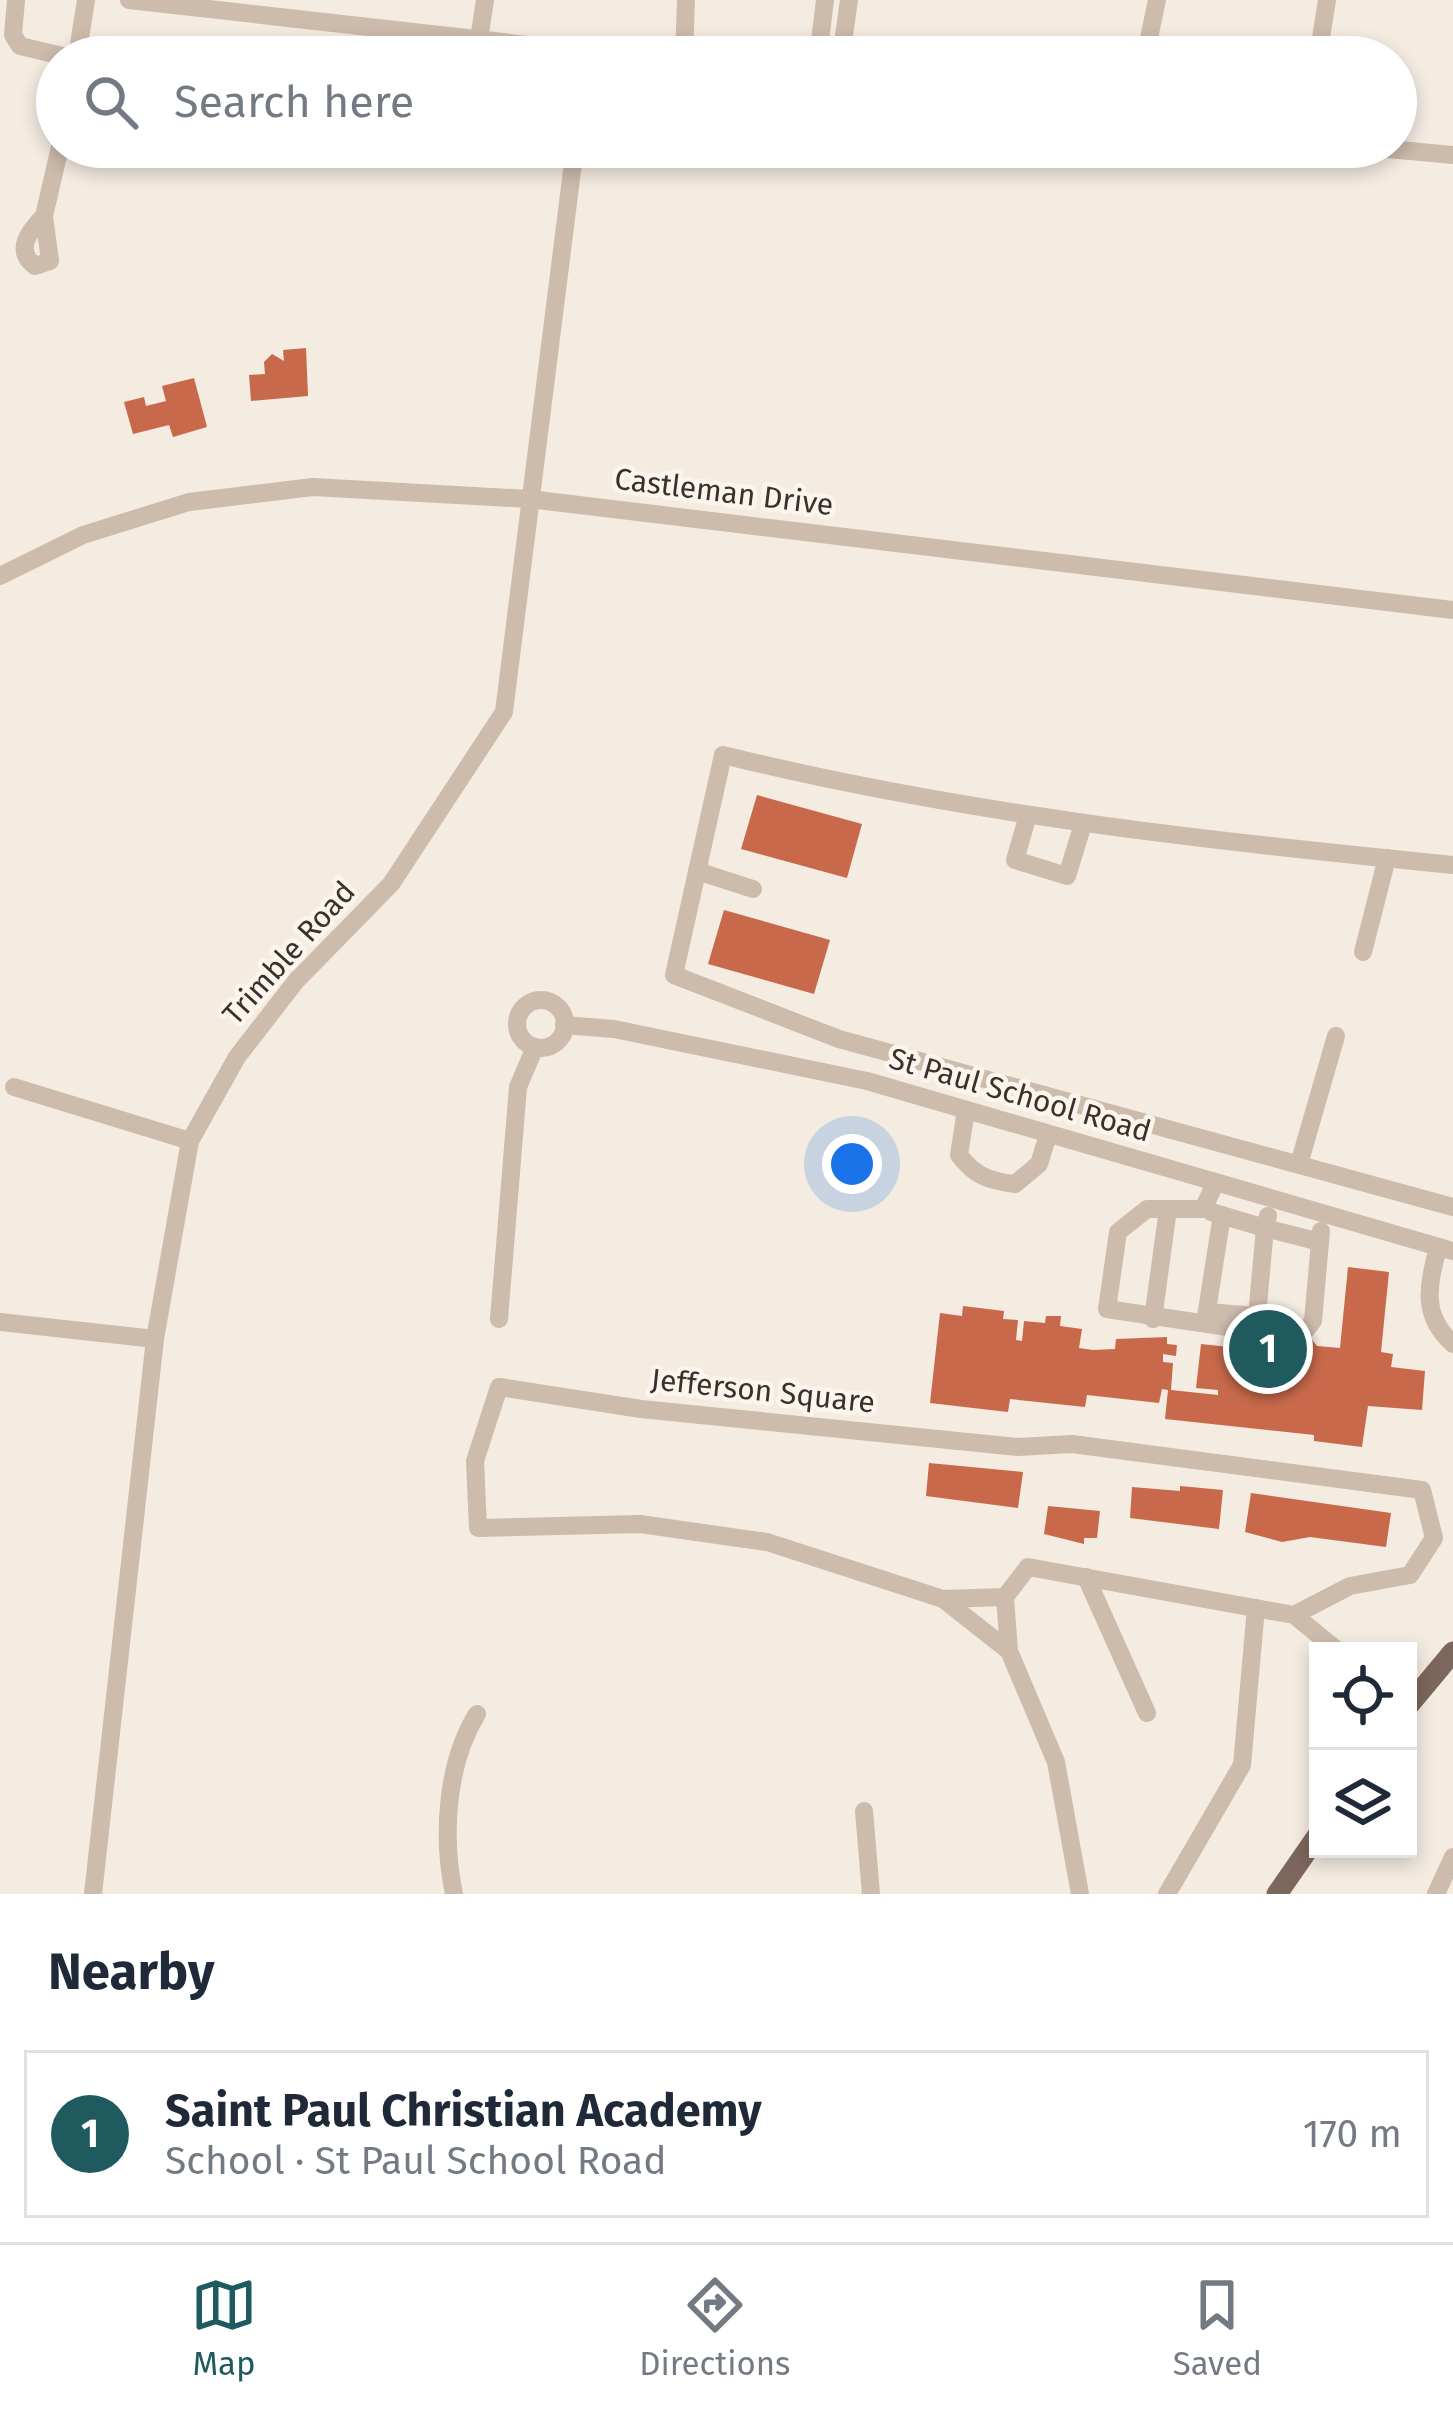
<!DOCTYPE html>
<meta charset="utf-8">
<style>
body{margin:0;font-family:"Fira Sans",sans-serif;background:#f6f6f7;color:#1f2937}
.controls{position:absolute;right:36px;bottom:36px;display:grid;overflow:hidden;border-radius:0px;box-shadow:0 6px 18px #0003}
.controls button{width:108px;height:108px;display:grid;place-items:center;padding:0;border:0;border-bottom:3px solid #e0e1e3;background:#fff;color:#1f2937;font:60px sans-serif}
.you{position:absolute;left:852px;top:1164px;width:42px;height:42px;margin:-30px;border:9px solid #fff;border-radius:50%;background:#1a73e8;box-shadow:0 0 0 18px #1a73e833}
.badge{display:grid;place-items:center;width:78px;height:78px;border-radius:50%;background:#1f5a5e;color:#fff;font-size:39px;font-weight:700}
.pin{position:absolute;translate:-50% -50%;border:6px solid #fff;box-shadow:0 3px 12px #0006}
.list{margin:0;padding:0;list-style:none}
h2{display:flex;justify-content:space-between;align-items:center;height:156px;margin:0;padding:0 48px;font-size:51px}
h2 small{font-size:39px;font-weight:400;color:#747a83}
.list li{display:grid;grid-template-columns:78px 1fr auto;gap:36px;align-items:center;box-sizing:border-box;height:168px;margin:0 24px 24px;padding:0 24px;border:3px solid #e0e1e3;border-radius:0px}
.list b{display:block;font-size:45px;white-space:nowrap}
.list p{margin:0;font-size:39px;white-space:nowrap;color:#747a83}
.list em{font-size:39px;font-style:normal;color:#747a83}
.icon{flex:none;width:66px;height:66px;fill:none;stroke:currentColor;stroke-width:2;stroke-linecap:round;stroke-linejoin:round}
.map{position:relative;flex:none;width:1453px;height:1894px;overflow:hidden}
.search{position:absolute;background:#fff;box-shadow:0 6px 18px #0003;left:36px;right:36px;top:36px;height:132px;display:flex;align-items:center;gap:30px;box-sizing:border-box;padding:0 42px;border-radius:66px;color:#747a83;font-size:45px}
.sheet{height:348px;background:#fff}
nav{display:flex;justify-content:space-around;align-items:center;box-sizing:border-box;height:168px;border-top:3px solid #e0e1e3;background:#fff;font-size:33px;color:#747a83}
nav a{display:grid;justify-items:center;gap:6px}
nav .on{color:#1f5a5e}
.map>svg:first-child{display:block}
.building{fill:#c8694b}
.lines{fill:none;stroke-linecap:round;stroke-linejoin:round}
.minor-tunnel{stroke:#cfc6bd;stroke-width:18;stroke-dasharray:18 9;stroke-linecap:butt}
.minor{stroke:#cdbbac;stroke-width:18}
.major{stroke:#7d675c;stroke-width:21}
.labels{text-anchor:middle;stroke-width:9;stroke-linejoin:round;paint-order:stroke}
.street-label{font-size:30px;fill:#3b302b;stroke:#fbf5ee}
</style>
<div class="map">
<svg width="1453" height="1894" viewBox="0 0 1453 1894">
<rect width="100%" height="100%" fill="#f4ebe1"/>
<g class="building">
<path d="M 306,348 L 308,396 L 251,401 L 249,375 L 265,374 L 264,362 L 272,354 L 284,361 L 283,350 Z"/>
<path d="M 194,378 L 207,427 L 173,437 L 169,425 L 133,434 L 124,402 L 144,397 L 146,406 L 166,401 L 162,386 Z"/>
<path d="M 757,795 L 862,824 L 847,878 L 741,849 Z"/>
<path d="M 724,910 L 830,940 L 814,994 L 708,964 Z"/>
<path d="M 1348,1267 L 1389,1272 L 1381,1352 L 1393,1354 L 1391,1367 L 1425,1371 L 1422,1410 L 1368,1406 L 1362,1447 L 1314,1441 L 1314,1435 L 1165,1419 L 1168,1390 L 1162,1389 L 1159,1403 L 1087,1395 L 1085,1407 L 1010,1399 L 1008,1412 L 930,1403 L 940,1313 L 962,1316 L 963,1306 L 1004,1311 L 1003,1319 L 1018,1320 L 1016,1340 L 1022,1341 L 1024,1321 L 1045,1323 L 1046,1316 L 1061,1316 L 1060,1326 L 1082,1329 L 1079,1348 L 1093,1350 L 1115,1349 L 1116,1339 L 1167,1337 L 1167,1344 L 1177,1345 L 1176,1356 L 1163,1354 L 1163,1362 L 1173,1363 L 1171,1390 L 1218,1395 L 1218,1390 L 1196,1388 L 1201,1344 L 1239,1348 L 1241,1321 L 1288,1326 L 1295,1319 L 1317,1346 L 1340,1348 Z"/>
<path d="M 929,1463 L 1023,1472 L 1018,1508 L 926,1496 Z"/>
<path d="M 1180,1486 L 1223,1490 L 1219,1529 L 1130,1518 L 1132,1487 L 1180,1491 Z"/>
<path d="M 1251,1493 L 1391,1513 L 1386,1547 L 1310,1537 L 1282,1542 L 1245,1532 Z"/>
<path d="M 1048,1506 L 1100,1511 L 1097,1538 L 1084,1538 L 1084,1544 L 1044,1534 Z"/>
</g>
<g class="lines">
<path class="minor-tunnel" d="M 1241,1329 L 1305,1331"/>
<g class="minor">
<path d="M 16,0 L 13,35 L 20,46 L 67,57"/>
<path d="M 129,0 L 635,57"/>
<path d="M 479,39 L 485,0"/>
<path d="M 77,57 L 86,0"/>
<path d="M 684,57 L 686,0"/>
<path d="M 818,57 L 825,0"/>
<path d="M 841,57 L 849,0"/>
<path d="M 1145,57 L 1157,0"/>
<path d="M 1318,57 L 1327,0"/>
<path d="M 1367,147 L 1453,155"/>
<path d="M 44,216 C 29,231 14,250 35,266 L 50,261 L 44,216 L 60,147"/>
<path d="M 0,576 L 83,535 L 189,502 L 313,487 L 529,499 L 1453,610"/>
<path d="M 1028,815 L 1015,860 L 1067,876 L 1083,824"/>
<path d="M 1453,865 C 1208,841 963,814 723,755 L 674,975 L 839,1039 L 1453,1207"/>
<path d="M 697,871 L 753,889"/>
<path d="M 1363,952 L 1387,858"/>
<circle cx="541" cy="1024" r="24"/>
<path d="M 564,1025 L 614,1029 L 867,1081 L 1453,1251"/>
<path d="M 14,1087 L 190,1141"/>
<path d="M 966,1110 L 959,1155 C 975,1176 989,1181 1015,1184 L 1039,1164 L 1048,1135"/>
<path d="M 1299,1164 L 1336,1036"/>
<path d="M 1215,1184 L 1203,1209 L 1147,1209 L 1118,1232 L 1107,1309 L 1241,1329"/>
<path d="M 1211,1212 L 1265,1228 L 1268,1216"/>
<path d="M 1438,1247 C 1428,1287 1421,1315 1453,1344"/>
<path d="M 1207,1312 L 1257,1316 L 1265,1228 L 1320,1242"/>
<path d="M 499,1319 L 518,1087 L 535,1047"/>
<path d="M 1153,1319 L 1168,1209"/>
<path d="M 0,1322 L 155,1339"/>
<path d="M 1205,1323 L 1222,1215"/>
<path d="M 1305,1331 L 1313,1321 L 1321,1231"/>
<path d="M 1086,1577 L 1147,1713"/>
<path d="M 1005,1597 L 943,1599 L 767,1542 L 640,1524 L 478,1528 L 475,1461 L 499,1387 L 641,1409 L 1018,1447 L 1072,1444 L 1422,1490 L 1434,1538 L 1410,1575 L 1350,1586 L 1294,1615"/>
<path d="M 943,1599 L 1009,1651"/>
<path d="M 864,1811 L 871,1894"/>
<path d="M 93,1894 L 155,1339 L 190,1141 L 237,1057 L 296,981 L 391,884 L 504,712 L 575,147"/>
<path d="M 454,1894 C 442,1837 446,1764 477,1714"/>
<path d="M 1080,1894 L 1056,1762 L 1009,1651 L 1005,1597 L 1028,1567 L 1294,1615 L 1338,1651"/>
<path d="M 1167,1894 L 1242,1765 L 1256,1608"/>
<path d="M 1436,1894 L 1453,1857"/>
</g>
<g class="major">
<path d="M 1408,1706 L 1453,1652"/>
<path d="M 1277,1894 L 1318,1835"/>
</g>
</g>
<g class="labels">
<g class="street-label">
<text transform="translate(724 492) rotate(7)" y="10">Castleman Drive</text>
<text transform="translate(289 953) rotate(-48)" y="10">Trimble Road</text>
<text transform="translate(1020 1095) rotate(16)" y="10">St Paul School Road</text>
<text transform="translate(763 1391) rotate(6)" y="10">Jefferson Square</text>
</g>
</g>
</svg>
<div class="controls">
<button><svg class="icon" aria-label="locate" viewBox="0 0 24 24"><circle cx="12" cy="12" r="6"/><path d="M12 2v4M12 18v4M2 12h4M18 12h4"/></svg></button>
<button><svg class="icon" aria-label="layers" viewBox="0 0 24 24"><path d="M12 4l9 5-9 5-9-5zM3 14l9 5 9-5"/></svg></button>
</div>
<div class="you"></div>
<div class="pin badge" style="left:1268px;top:1349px">1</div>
<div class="search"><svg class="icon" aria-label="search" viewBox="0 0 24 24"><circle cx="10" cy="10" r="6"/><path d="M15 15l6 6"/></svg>Search here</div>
</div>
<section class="sheet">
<h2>Nearby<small></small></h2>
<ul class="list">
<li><span class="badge">1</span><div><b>Saint Paul Christian Academy</b><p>School · St Paul School Road</p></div><em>170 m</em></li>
</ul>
</section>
<nav>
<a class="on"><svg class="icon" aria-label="map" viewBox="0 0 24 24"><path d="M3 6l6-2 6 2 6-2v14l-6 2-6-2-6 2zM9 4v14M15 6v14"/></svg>Map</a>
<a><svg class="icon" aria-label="directions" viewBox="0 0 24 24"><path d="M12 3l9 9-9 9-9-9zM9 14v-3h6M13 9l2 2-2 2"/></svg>Directions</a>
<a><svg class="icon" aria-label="saved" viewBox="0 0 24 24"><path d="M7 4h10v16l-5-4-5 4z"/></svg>Saved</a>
</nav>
